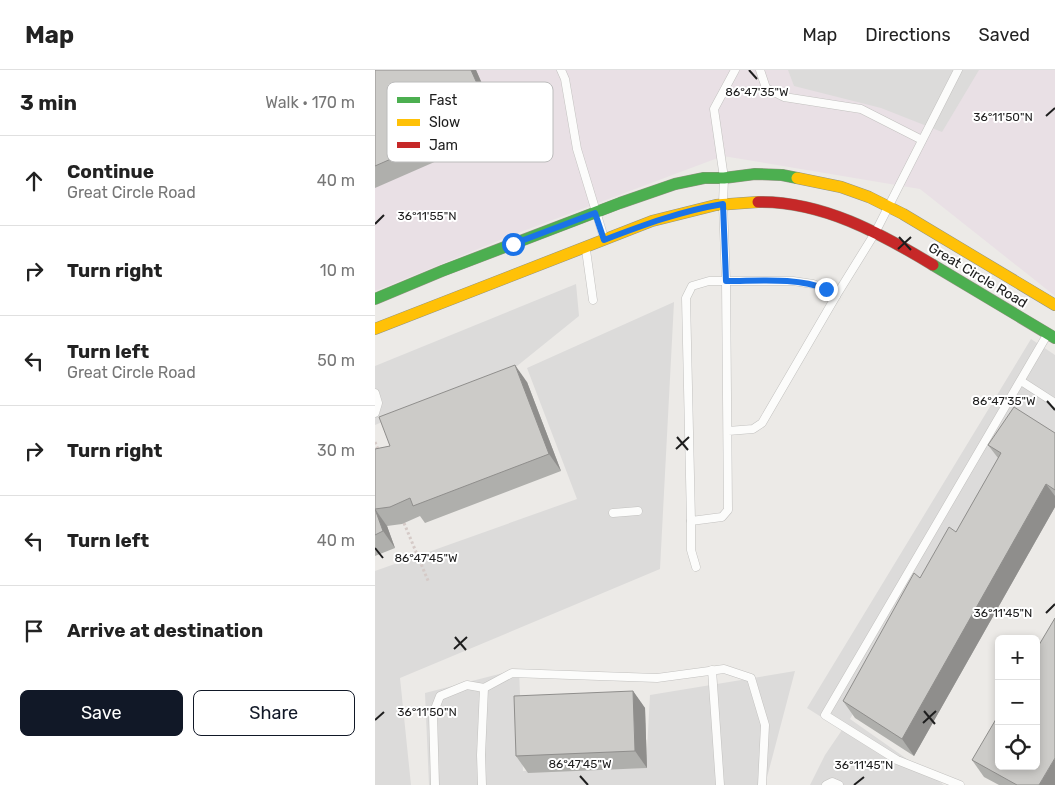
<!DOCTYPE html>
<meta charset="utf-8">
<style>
body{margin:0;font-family:Rubik,sans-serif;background:#f2f2f2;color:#222}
.controls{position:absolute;right:15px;bottom:15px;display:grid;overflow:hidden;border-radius:8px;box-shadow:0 2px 8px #0003}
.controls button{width:45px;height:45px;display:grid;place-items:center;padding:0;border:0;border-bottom:1px solid #e0e0e0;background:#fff;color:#222;font:25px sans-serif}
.stop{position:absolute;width:15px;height:15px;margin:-11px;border:4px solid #1a73e8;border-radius:50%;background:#fff}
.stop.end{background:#1a73e8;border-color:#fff;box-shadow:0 1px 5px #0008}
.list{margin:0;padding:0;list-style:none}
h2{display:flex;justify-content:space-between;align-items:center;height:65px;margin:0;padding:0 20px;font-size:21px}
h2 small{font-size:16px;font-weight:400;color:#767676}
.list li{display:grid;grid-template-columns:32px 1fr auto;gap:15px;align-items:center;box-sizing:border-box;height:90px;padding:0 20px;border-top:1px solid #e0e0e0}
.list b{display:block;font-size:19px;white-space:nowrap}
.list p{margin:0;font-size:16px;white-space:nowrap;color:#767676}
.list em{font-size:16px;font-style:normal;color:#767676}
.actions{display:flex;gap:10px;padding:15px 20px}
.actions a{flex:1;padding:11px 0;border:1px solid #111827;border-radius:8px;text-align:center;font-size:18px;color:#111827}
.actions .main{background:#111827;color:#fff}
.icon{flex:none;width:28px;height:28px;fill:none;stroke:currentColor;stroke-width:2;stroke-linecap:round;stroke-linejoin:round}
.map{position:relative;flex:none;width:680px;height:715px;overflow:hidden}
header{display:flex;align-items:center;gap:30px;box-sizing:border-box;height:70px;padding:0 25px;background:#fff;border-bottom:1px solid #e0e0e0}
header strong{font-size:24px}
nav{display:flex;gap:28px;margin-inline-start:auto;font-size:18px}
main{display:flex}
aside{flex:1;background:#fff}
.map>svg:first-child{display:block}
.industrial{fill:#e9e0e5}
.parking{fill:#dcdbda}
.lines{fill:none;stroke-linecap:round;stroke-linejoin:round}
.lane-casing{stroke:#c2c1bf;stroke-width:9}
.fast-casing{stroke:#929381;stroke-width:12}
.slow-casing{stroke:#929381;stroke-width:12}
.jam-casing{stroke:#929381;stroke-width:12}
.path{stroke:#d5cac7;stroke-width:3;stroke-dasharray:2.5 2.5;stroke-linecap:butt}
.lane{stroke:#fcfcfb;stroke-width:8}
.fast{stroke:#4caf50;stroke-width:11}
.slow{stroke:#ffc107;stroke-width:11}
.jam{stroke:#c62828;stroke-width:11}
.wall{fill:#afafac}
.shaded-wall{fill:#8f8e8c}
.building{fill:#cccbc8;stroke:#8f8e8c}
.route{stroke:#1a73e8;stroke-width:6}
.ticks{fill:none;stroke:#1e1e1e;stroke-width:2}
.labels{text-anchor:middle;stroke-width:4;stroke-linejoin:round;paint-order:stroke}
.street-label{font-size:14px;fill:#1e1e1e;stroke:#fff}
.key{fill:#fff;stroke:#bcbcbc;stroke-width:1}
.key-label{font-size:14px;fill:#1e1e1e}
.ticks-label{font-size:12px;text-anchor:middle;fill:#1e1e1e;stroke:#fff;stroke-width:4;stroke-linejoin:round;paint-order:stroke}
</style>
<header>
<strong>Map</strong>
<nav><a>Map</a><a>Directions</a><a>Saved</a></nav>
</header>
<main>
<aside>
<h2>3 min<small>Walk · 170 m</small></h2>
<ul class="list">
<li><svg class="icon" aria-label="ahead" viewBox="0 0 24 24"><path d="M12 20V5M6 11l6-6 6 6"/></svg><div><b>Continue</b><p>Great Circle Road</p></div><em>40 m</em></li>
<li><svg class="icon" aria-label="right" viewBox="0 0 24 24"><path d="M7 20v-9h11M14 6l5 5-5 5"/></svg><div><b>Turn right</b></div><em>10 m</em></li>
<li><svg class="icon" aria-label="left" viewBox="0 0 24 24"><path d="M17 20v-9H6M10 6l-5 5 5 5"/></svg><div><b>Turn left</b><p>Great Circle Road</p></div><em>50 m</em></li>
<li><svg class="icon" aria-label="right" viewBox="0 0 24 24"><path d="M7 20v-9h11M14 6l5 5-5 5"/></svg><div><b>Turn right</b></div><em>30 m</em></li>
<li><svg class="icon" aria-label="left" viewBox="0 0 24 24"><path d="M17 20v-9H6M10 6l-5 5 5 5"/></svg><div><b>Turn left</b></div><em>40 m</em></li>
<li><svg class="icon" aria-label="arrive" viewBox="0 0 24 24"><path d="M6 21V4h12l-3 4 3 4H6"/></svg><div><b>Arrive at destination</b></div></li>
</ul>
<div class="actions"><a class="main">Save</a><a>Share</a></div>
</aside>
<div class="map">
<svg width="680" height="715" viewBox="0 0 680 715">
<rect width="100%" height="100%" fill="#eceae7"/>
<path class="industrial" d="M 0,0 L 680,0 L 680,226 L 545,119 L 348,86 L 130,168 L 0,221 Z"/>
<g class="parking">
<path d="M 413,0 L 604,0 L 567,62 L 506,38 L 419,16 Z"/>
<path d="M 201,214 L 204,246 L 142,296 L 0,355 L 0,296 Z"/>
<path d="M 299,232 L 285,499 L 25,608 L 36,715 L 0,715 L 0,501 L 202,429 L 152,298 Z"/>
<path d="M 656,269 L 680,285 L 680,369 L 646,347 L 475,649 L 569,715 L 435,715 L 450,685 L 467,660 L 432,638 Z"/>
<path d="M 144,599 L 148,701 L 271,698 L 275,625 L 420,601 L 390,715 L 54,715 L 50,623 Z"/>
</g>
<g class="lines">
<g class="lane-casing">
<g id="lane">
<path d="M 186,0 L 190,9 L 202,79 L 229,168"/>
<path d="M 385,0 L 391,18 L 409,27 L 486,39 L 547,70"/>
<path d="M 211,180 L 218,230"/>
<path d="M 461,226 L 500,163 L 583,0"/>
<path d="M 646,311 L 680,333"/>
<path d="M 0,343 L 3,333 L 0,323"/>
<path d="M 353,361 L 378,359 L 387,353 L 461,226 L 451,219 L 438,214 L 418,211 L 334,211 L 317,216 L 311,228 L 316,451 L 347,447 L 353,440 L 351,211 L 348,134 L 349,108 L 339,39 L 360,0"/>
<path d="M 238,443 L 263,441"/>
<path d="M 316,451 L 316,480 L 321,497"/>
<path d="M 337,600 L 345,715"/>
<path d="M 60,715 L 58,644 L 65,626 L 92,615 L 109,618"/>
<path d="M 107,715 L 106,685 L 109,618 L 137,603 L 282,608 L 349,599 L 376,608 L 390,655 L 387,715"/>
<path d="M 451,715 L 457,712 L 464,715"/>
<path d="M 585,715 L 522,690 L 450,645 L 672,265"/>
</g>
</g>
<g class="fast-casing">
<g id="fast">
<path d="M 558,195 L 680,268"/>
<path d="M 0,229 L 67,201 L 245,133 L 300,114 L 329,108 L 349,108 L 380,104 L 407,105 L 422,108"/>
</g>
</g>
<g class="slow-casing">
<g id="slow">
<path d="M 422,108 L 466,117 L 494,127 L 528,144 L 680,235"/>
<path d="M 0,259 L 277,151 L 341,135 L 383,132"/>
</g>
</g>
<g class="jam-casing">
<path id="jam" d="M 383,132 C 447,131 505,163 558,195"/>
</g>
<g class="path">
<path d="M 0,372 L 4,382"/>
<path d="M 29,453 L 54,513"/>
</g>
<use href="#lane" class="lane"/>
<use href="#fast" class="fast"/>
<use href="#slow" class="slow"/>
<use href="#jam" class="jam"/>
</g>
<g class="wall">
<path d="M 0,0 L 101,0 L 128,62 L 0,118 Z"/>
<path d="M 152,312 L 186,401 L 50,453 L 45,446 L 27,454 L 12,456 L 20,478 L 0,486 L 0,379 L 15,376 Z"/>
<path d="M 680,363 L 680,437 L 539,686 L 480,648 L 468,631 L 545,508 L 581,462 L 623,388 L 613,375 Z"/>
<path d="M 258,621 L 270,638 L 272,698 L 153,703 L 141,686 Z"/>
<path d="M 597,690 L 680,715 L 624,715 L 609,707 Z"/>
</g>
<g class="shaded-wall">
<path d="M 96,0 L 101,0 L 128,62 L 116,45 Z"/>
<path d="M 140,295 L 152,312 L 186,401 L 174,384 Z"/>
<path d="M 671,414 L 680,426 L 680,437 L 539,686 L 527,669 Z"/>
<path d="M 0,439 L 12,456 L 20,478 L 8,461 Z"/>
<path d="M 258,621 L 270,638 L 272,698 L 260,681 Z"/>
<path d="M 680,688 L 680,715 L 664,715 Z"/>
</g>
<g class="building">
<path d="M 0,0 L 96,0 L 116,45 L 0,96 Z"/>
<path d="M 140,295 L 174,384 L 38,436 L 35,428 L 15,437 L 0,439 L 8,461 L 0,465 L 0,379 L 15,376 L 4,347 Z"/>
<path d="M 639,337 L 680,363 L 680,420 L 671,414 L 527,669 L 468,631 L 539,503 L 545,508 L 574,457 L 581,462 L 626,383 L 613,375 Z"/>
<path d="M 680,548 L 680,688 L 664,715 L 642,715 L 597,690 L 624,644 L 624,696 L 661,696 L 661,580 Z"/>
<path d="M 258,621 L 260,681 L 141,686 L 139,626 Z"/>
</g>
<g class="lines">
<path class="route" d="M 138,174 L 220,143 L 229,170 C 268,155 306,141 348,134 L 351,211 C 384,211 421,207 451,219"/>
</g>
<path class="ticks" d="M 374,0 L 382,9M 671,46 L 680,38M 0,154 L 9,145M 524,167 L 536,180M 523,179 L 536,167M 672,331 L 680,340M 302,367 L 313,380M 301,379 L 314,367M 0,478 L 8,488M 671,543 L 680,534M 80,567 L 91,580M 79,579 L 92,567M 549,641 L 560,654M 0,650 L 9,642M 548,653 L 561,641M 205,706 L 213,715M 479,715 L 489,707"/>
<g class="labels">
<g class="street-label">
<text transform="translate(603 205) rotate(31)" y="5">Great Circle Road</text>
</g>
</g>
<rect x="12" y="12" width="166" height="80" rx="8" class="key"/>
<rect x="22" y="27" width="23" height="6" fill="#4caf50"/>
<rect x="22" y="49" width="23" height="7" fill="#ffc107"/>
<rect x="22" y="72" width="23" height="6" fill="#c62828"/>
<g class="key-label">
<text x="54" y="35">Fast</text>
<text x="54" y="57">Slow</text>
<text x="54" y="80">Jam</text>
</g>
<g class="ticks-label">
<text x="382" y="26">86°47'35"W</text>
<text x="628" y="51">36°11'50"N</text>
<text x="52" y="150">36°11'55"N</text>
<text x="629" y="335">86°47'35"W</text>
<text x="51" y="492">86°47'45"W</text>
<text x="628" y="547">36°11'45"N</text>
<text x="52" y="646">36°11'50"N</text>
<text x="205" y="698">86°47'45"W</text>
<text x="489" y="699">36°11'45"N</text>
</g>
</svg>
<div class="controls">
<button>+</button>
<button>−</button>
<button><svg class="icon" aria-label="locate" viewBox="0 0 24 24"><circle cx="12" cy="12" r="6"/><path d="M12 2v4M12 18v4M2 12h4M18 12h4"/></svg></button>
</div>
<div class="stop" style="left:138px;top:174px"></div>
<div class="stop end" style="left:451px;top:219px"></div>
</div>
</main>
